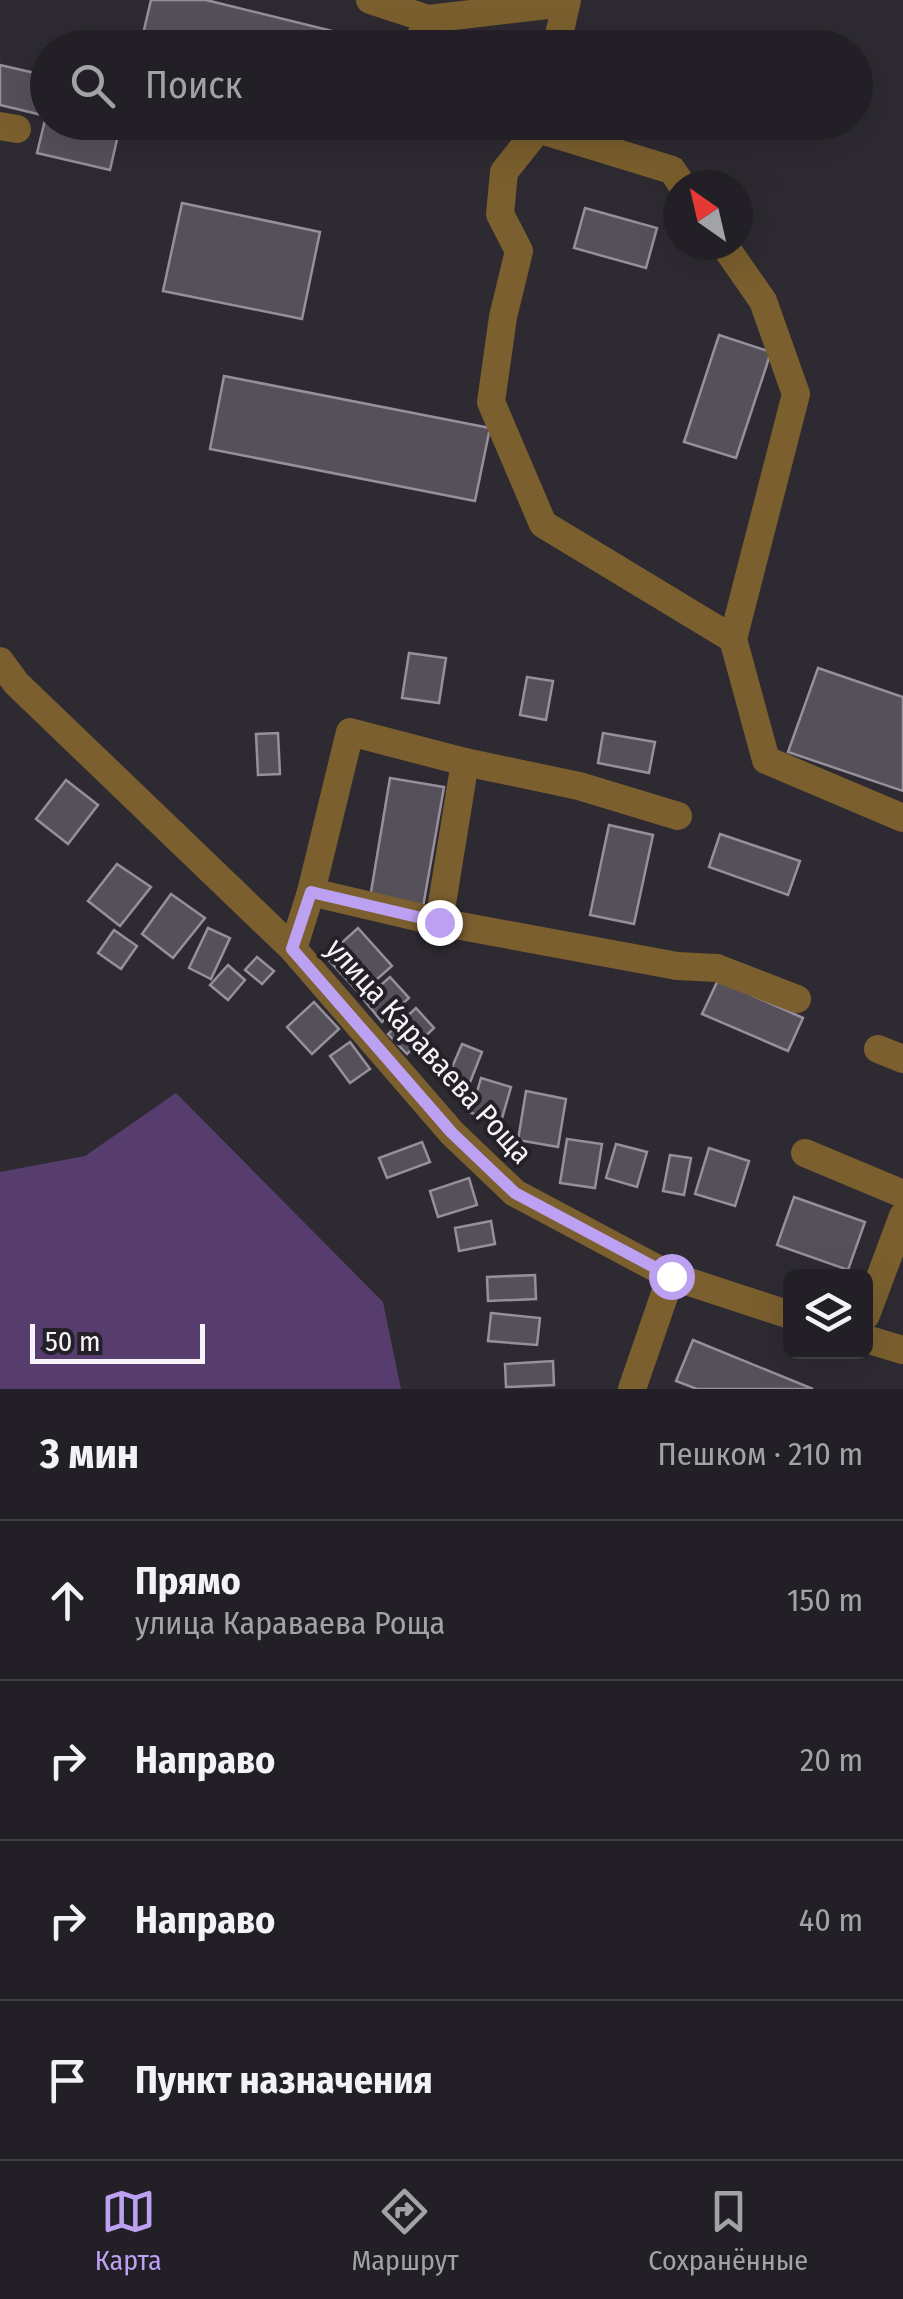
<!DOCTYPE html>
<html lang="ru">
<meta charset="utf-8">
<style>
body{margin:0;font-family:"Fira Sans Condensed",sans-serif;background:#2a282e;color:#f1f3f6}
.controls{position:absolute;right:30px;bottom:30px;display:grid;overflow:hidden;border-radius:15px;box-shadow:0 10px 40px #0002}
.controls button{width:90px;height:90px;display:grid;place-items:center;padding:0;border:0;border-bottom:2px solid #3f3e43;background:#222026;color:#f1f3f6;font:50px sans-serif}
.compass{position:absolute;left:663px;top:170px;width:90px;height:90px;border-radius:50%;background:#222026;box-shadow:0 10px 40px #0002;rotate:326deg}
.scale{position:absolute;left:30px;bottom:25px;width:175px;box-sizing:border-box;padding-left:10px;border:5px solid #f6f3f9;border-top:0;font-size:28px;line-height:35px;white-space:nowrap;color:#f6f3f9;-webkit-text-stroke:8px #242028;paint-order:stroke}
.stop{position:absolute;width:30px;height:30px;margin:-22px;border:8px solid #bca0f2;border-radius:50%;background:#fff}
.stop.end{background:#bca0f2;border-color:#fff;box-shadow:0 2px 10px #0008}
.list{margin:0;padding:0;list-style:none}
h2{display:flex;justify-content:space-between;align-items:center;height:130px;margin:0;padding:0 40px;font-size:42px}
h2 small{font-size:32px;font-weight:400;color:#a2a3a7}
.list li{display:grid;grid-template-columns:65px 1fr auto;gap:30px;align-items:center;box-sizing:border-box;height:160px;padding:0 40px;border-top:2px solid #3f3e43}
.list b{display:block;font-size:38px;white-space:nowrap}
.list p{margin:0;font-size:32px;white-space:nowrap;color:#a2a3a7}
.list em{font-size:32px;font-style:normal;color:#a2a3a7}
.icon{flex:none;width:55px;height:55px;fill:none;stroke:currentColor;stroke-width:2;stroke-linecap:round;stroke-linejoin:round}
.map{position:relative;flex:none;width:903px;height:1389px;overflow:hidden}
.search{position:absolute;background:#222026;box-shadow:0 10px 40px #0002;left:30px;right:30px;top:30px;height:110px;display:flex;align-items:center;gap:25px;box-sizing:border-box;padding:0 35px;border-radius:55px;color:#a2a3a7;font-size:38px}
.sheet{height:770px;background:#222026}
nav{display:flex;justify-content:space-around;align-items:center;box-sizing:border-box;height:140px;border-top:2px solid #3f3e43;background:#222026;font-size:28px;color:#a2a3a7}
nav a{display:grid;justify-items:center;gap:5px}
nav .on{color:#bca0f2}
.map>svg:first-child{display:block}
.green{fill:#563d6e}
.building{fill:#55505a;stroke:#95909b;stroke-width:2.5}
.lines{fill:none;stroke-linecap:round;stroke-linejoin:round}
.minor{stroke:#7b5f2e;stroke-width:28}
.route{stroke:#bca0f2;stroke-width:12}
.labels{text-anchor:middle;stroke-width:8;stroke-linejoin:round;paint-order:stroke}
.street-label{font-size:30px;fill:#f6f3f9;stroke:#242028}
</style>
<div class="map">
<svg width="903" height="1389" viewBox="0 0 903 1389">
<rect width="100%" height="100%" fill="#2e2a32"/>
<path class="green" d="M 176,1093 L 383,1302 L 401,1389 L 0,1389 L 0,1172 L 85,1156 Z"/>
<g class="building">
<path d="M 151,0 L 206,0 L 381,43 L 380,48 L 196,48 L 143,34 Z"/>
<path d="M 0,65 L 48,76 L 48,122 L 121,122 L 110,170 L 37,153 L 46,116 L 0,105 Z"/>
<path d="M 182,203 L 320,232 L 302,319 L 163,291 Z"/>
<path d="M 585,208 L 657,228 L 646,268 L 574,248 Z"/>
<path d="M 719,335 L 771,352 L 736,458 L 684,442 Z"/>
<path d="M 224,376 L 490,428 L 475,501 L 210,449 Z"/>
<path d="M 409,653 L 446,658 L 439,703 L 402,698 Z"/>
<path d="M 818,668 L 903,697 L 903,791 L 788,752 Z"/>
<path d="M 527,677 L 553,681 L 546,720 L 520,715 Z"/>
<path d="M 278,733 L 280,774 L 258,775 L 256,734 Z"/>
<path d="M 603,733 L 655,742 L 649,773 L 598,763 Z"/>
<path d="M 390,778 L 444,787 L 423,907 L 370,898 Z"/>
<path d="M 66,780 L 98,805 L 68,844 L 36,819 Z"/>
<path d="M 609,825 L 653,835 L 634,924 L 590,915 Z"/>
<path d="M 720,834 L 800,861 L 788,895 L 709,867 Z"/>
<path d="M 117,864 L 151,887 L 120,926 L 88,901 Z"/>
<path d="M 171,894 L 205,918 L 173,958 L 142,934 Z"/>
<path d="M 208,928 L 230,938 L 211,979 L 189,968 Z"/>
<path d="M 358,928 L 392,966 L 360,994 L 326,957 Z"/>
<path d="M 114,930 L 137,946 L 121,969 L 98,953 Z"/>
<path d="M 257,957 L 274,971 L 262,984 L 245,970 Z"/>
<path d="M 228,965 L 245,980 L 228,1000 L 210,985 Z"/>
<path d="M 390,977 L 409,998 L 382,1022 L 364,1000 Z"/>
<path d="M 718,980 L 803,1018 L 788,1051 L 702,1014 Z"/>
<path d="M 314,1002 L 339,1029 L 312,1054 L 287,1027 Z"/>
<path d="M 416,1008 L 434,1028 L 407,1054 L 388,1034 Z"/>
<path d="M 350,1042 L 370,1069 L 350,1083 L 330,1056 Z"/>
<path d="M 462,1044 L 482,1052 L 465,1095 L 444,1086 Z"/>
<path d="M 481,1078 L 511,1087 L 501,1122 L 471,1113 Z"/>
<path d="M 526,1091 L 566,1099 L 558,1147 L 518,1140 Z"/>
<path d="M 567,1139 L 602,1144 L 595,1188 L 560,1183 Z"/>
<path d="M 422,1142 L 430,1162 L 387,1178 L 379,1158 Z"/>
<path d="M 616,1144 L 647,1152 L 637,1187 L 606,1178 Z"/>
<path d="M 709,1148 L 749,1161 L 735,1206 L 695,1194 Z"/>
<path d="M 670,1155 L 691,1158 L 684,1195 L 663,1191 Z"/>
<path d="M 469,1178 L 477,1205 L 438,1217 L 430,1191 Z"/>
<path d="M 794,1197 L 865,1222 L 848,1270 L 777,1245 Z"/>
<path d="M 491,1221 L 495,1244 L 459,1251 L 455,1228 Z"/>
<path d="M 535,1275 L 536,1299 L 488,1301 L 487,1277 Z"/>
<path d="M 491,1313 L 540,1318 L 537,1345 L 488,1341 Z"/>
<path d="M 693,1340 L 813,1389 L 697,1389 L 676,1381 Z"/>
<path d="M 553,1361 L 554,1385 L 506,1387 L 505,1364 Z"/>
</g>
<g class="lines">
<g class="minor">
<path d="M 370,0 L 428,19 L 565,3"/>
<path d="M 416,48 L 428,19"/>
<path d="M 556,48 L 567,0"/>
<path d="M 539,122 L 538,129 L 504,172 L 500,214 L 519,251 L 503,317 L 491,402 L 543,524 L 733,639 L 766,760 L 903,818"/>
<path d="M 0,126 L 17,129"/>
<path d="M 538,129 L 672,170 L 682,185"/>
<path d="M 724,245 L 763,301 L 796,394 L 733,639"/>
<path d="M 0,661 L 16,683 L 293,949 L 452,1133 L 515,1193 L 671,1276 L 790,1315"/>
<path d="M 311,892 L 439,922 L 677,966 L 717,968 L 797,999"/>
<path d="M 439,922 L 465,762"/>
<path d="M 293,949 L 311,892 L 350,732 L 465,762 L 579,786 L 678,816"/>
<path d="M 878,1049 L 903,1059"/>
<path d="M 805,1153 L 903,1194"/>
<path d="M 866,1315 L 903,1216"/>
<path d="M 866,1339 L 903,1350"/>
<path d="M 632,1389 L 671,1276"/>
</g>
</g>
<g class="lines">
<path class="route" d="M 439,922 L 311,892 L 292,949 L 452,1133 L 515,1193 L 671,1276"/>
</g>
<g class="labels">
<g class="street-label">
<text transform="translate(429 1051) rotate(48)" y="10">улица Караваева Роща</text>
</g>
</g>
</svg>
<div class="controls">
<button><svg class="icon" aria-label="layers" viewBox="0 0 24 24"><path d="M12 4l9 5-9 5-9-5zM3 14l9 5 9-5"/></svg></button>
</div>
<svg class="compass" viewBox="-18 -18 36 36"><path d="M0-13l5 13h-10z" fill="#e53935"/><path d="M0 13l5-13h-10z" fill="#a2a3a7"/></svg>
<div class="scale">50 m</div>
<div class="stop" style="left:671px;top:1276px"></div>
<div class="stop end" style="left:439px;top:922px"></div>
<div class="search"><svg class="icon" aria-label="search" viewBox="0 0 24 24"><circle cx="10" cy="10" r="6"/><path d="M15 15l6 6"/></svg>Поиск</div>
</div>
<section class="sheet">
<h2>3 мин<small>Пешком · 210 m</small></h2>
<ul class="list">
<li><svg class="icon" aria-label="ahead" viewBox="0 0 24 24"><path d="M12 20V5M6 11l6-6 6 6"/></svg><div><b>Прямо</b><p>улица Караваева Роща</p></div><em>150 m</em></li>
<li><svg class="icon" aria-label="right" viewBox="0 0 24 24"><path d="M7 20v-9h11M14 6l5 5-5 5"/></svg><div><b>Направо</b></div><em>20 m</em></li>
<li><svg class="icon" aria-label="right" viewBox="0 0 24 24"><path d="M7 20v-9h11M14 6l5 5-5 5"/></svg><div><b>Направо</b></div><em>40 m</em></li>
<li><svg class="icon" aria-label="arrive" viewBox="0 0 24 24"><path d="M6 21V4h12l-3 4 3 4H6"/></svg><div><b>Пункт назначения</b></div></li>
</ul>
</section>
<nav>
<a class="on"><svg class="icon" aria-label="map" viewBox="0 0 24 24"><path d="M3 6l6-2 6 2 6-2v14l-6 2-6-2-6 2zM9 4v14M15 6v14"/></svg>Карта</a>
<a><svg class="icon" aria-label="directions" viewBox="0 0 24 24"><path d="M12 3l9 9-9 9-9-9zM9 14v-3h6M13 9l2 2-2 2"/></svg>Маршрут</a>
<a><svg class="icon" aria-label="saved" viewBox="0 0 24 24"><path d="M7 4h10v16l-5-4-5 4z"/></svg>Сохранённые</a>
</nav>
